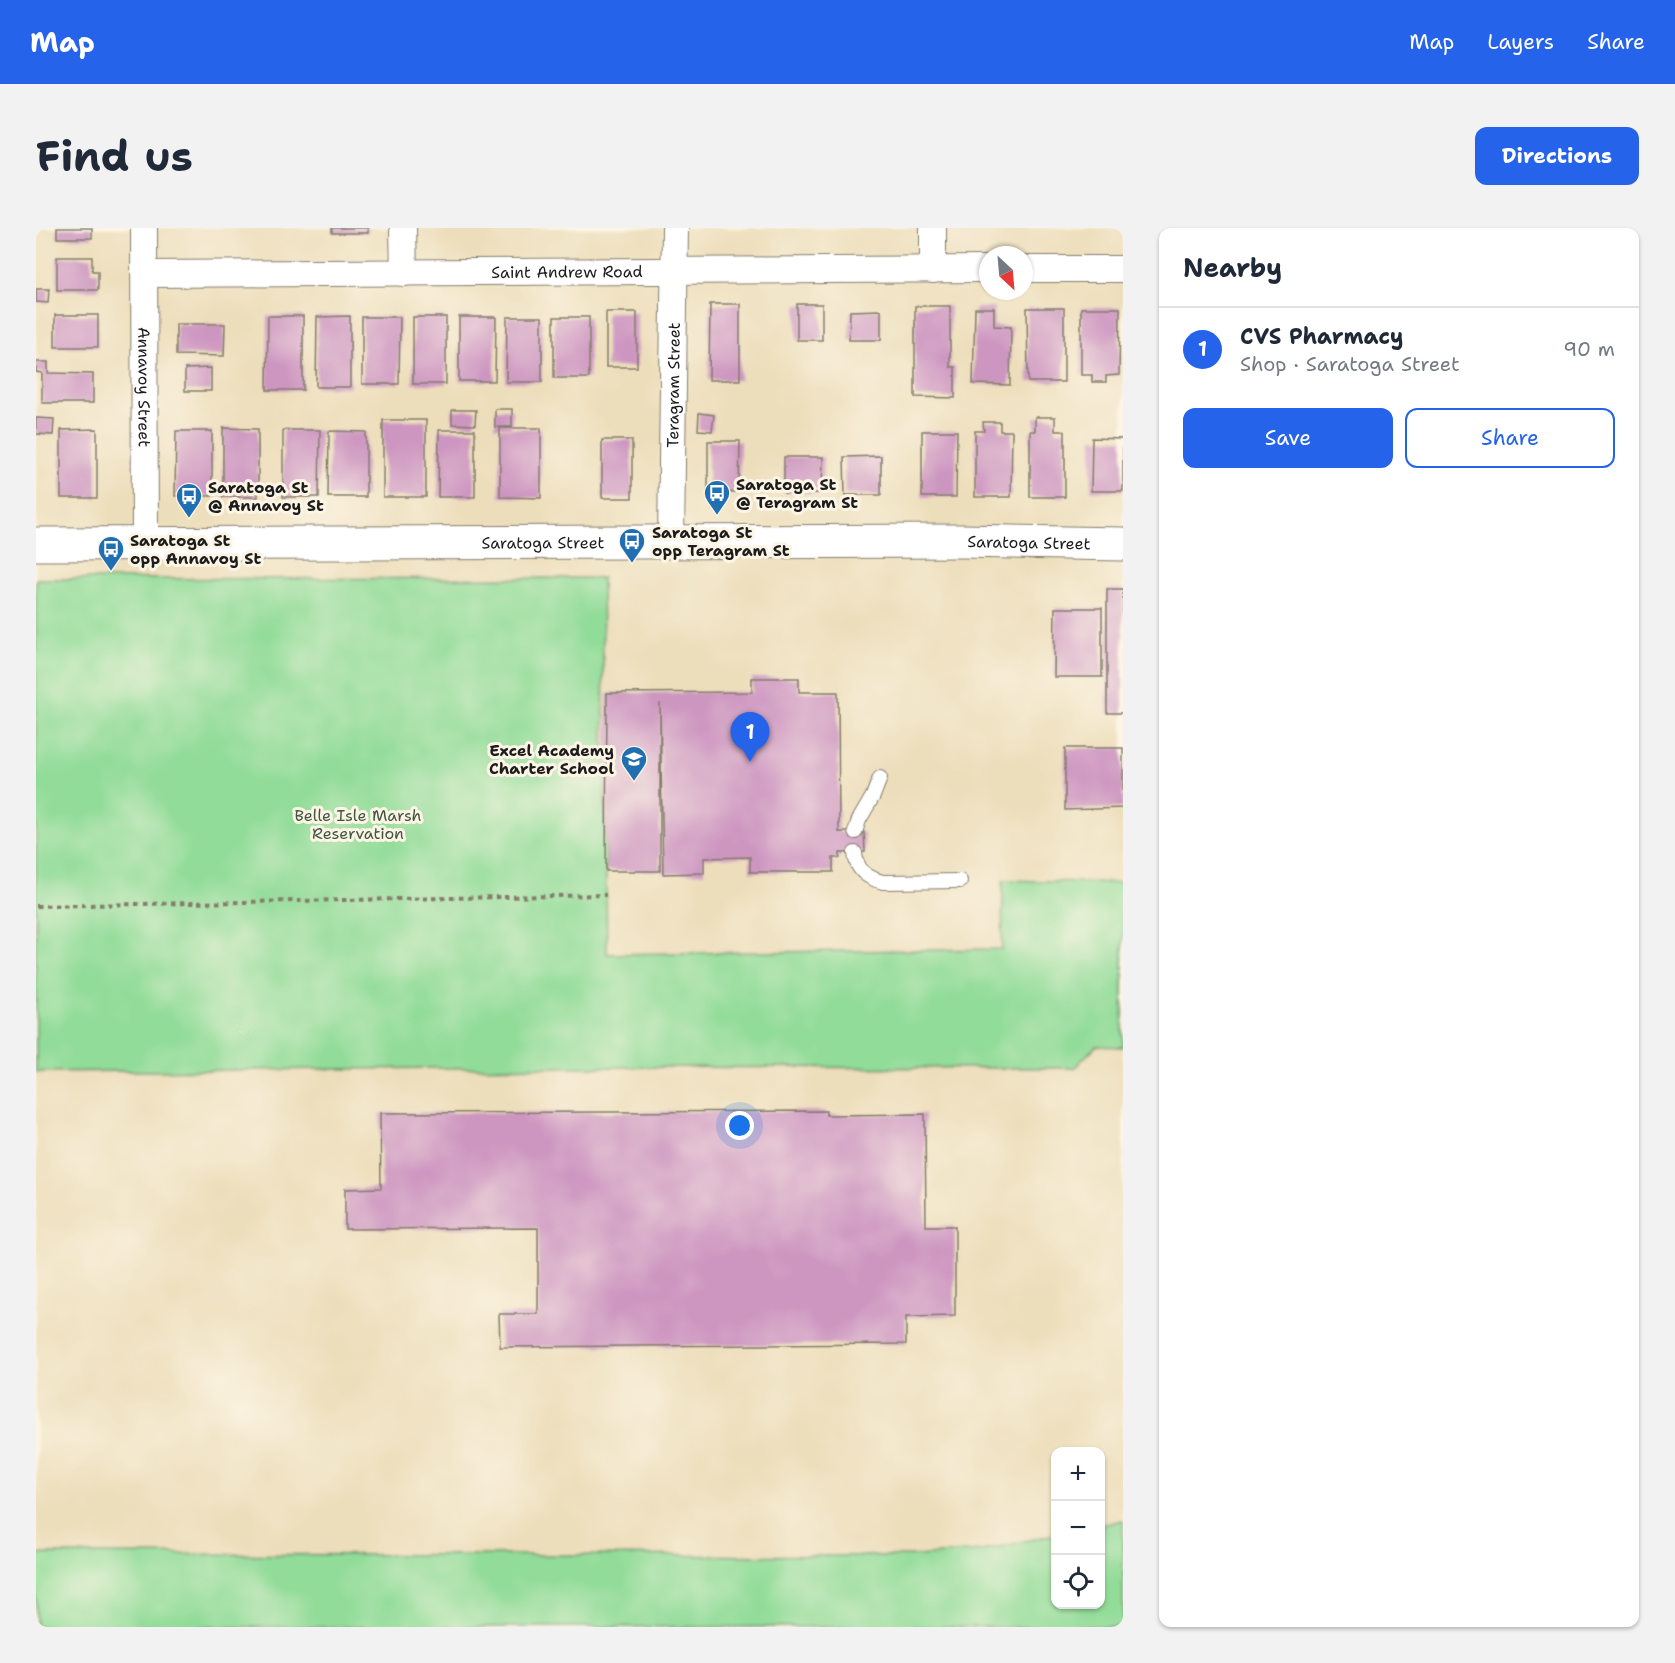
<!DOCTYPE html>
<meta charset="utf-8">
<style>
body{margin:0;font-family:"Shantell Sans",sans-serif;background:#f2f2f3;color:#1f2937}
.controls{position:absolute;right:18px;bottom:18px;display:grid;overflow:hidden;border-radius:12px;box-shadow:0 2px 4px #0004}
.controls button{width:54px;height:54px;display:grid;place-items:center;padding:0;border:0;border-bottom:2px solid #e0e1e3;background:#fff;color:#1f2937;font:30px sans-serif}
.compass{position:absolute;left:943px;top:18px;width:54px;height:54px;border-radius:50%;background:#fff;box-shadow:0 2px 4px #0004;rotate:154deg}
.you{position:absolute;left:704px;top:898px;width:21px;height:21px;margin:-15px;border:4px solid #fff;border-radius:50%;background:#1a73e8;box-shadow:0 0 0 9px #1a73e833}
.badge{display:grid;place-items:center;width:39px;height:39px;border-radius:50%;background:#2563eb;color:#fff;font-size:20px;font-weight:700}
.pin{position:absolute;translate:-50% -50px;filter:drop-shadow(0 2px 3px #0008)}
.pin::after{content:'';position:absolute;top:32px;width:21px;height:18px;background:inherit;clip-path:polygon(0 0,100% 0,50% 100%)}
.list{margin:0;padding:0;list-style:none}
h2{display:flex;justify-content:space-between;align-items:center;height:78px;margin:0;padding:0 24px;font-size:26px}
h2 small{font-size:20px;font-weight:400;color:#747a83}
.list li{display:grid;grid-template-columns:39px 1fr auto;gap:18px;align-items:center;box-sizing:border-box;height:84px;padding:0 24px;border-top:2px solid #e0e1e3}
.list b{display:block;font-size:22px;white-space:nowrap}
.list p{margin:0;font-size:20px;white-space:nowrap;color:#747a83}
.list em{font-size:20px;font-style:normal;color:#747a83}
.actions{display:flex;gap:12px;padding:18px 24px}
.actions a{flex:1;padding:14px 0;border:2px solid #2563eb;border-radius:12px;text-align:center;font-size:21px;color:#2563eb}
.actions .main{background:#2563eb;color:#fff}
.icon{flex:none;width:33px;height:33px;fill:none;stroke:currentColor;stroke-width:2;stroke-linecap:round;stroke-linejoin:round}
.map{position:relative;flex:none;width:1087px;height:1399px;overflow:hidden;border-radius:12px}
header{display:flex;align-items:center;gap:36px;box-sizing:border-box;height:84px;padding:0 30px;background:#2563eb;color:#fff}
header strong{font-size:28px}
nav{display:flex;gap:33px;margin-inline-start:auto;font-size:21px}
.intro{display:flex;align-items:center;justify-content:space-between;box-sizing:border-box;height:144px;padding:0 36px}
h1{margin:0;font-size:42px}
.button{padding:15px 27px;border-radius:12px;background:#2563eb;color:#fff;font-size:21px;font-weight:700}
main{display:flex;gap:36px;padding:0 36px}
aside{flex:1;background:#fff;border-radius:12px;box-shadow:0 2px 4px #0004}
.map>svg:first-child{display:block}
.green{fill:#91dc98;stroke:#567c5a;stroke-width:1.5}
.building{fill:#cd96c1}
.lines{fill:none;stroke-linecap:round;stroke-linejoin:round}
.service-casing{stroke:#847d6c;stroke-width:16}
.minor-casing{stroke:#847d6c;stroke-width:28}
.secondary-casing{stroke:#847d6c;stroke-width:35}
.path{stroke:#847d6c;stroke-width:4;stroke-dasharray:4.5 4.5;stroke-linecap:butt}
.service{stroke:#fff;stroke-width:14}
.minor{stroke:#fff;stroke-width:26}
.secondary{stroke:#fff;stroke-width:33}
.labels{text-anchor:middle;stroke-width:6;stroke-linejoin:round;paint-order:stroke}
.street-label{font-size:16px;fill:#1c1c1c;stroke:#fcf5e5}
.poi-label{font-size:16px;font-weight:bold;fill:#1c1c1c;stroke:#fcf5e5;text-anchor:start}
.park-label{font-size:16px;fill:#3f5641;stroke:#fcf5e5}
</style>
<header>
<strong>Map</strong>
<nav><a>Map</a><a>Layers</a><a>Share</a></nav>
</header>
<div class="intro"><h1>Find us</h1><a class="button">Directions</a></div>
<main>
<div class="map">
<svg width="1087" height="1399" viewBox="0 0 1087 1399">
<rect width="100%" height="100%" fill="#fcf5e5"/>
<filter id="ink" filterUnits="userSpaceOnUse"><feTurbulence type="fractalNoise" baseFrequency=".0167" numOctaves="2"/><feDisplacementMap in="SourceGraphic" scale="12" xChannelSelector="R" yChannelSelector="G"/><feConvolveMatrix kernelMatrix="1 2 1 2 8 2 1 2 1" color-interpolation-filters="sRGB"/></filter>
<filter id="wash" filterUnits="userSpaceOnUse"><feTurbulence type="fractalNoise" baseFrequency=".008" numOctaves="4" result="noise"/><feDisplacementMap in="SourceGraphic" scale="24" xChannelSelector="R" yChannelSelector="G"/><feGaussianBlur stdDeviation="1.35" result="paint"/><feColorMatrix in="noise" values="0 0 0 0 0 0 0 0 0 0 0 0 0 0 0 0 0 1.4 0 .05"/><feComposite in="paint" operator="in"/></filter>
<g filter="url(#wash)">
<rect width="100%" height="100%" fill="#eddebb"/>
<g class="green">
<path d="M 566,350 L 571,726 L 966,721 L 967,652 L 1087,655 L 1087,819 L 1060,818 L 1038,840 L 525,839 L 0,844 L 0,351 Z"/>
<path d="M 1087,1292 L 1087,1399 L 0,1399 L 0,1326 L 880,1328 L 946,1323 L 1019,1306 L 1020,1376 L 1064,1376 L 1065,1297 Z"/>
</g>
<g id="blocks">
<g class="building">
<rect x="21" y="0" width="35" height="10"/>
<rect x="296" y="0" width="36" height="5"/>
<path d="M 21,29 L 56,29 L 56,43 L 62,43 L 62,62 L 21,62 Z"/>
<path d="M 0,61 L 13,61 L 12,75 L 0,74 Z"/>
<path d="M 674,76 L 704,76 L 704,152 L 673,152 Z"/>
<rect x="761" y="76" width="25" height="36"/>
<path d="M 879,78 L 914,78 L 914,139 L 919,139 L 919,170 L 879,169 Z"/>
<path d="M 939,80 L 958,80 L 958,98 L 975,99 L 974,157 L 937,156 Z"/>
<path d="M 991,80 L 1028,80 L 1028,154 L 992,154 Z"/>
<path d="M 1045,80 L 1084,80 L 1083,147 L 1070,148 L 1070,154 L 1056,154 L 1056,147 L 1045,147 Z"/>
<path d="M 845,82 L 845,112 L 813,112 L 814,83 Z"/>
<rect x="570" y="84" width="31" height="55"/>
<rect x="19" y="87" width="43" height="32"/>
<path d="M 232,88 L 267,88 L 267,162 L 231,162 Z"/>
<path d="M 314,88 L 314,159 L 280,159 L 281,89 Z"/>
<path d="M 326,89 L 364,89 L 363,156 L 326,156 Z"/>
<rect x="377" y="89" width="33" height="67"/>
<path d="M 423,89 L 460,89 L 459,153 L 423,153 Z"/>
<path d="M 471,89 L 506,89 L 506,154 L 470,154 Z"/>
<rect x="518" y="89" width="35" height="61"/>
<path d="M 140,96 L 189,96 L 188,128 L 140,127 Z"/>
<path d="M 0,134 L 12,134 L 12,145 L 57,146 L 57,175 L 6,175 L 6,145 L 0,144 Z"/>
<path d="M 175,140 L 175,163 L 149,163 L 149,141 Z"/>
<rect x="459" y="181" width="17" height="18"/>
<path d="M 416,182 L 440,182 L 439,197 L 416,196 Z"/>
<path d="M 663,185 L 678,187 L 676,203 L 662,202 Z"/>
<path d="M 999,189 L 1019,189 L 1019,203 L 1029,203 L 1029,269 L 994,269 L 994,203 L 999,203 Z"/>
<path d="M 0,190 L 18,191 L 17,207 L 0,206 Z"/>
<rect x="347" y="192" width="43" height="77"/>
<path d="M 947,194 L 964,194 L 964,203 L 976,203 L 975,269 L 939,269 L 939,203 L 948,203 Z"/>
<path d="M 187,200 L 222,201 L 222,269 L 187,269 Z"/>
<path d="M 464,200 L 505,200 L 505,270 L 464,269 Z"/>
<path d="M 61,201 L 61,270 L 25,270 L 25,202 Z"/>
<path d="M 247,202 L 284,202 L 283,269 L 247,269 Z"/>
<path d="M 403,202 L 439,202 L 439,269 L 402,269 Z"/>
<path d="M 140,203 L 176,203 L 176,268 L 139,268 Z"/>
<path d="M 293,203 L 330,204 L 330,269 L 292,269 Z"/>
<path d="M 886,203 L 921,203 L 920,269 L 886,269 Z"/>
<path d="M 1056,210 L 1087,211 L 1087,263 L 1055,263 Z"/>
<rect x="566" y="212" width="30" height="58"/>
<path d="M 672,213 L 704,213 L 703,264 L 672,264 Z"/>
<path d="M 845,228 L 845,267 L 809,267 L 808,229 Z"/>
<path d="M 748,229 L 787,229 L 786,265 L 748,265 Z"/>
<rect x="1071" y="361" width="16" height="124"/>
<path d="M 1019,380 L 1066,380 L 1066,449 L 1018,449 Z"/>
<path d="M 716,450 L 763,450 L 763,464 L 802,464 L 803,604 L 828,604 L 829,624 L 804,625 L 804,630 L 797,630 L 797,644 L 714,644 L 714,629 L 668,630 L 668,645 L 627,646 L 624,475 L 624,643 L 570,643 L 571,465 L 716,464 Z"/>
<path d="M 1029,520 L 1087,520 L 1087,580 L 1029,582 Z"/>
<path d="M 790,883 L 790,887 L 889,886 L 890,998 L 919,998 L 919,1088 L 870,1089 L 870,1116 L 464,1119 L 463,1086 L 502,1086 L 502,1000 L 309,1001 L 309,961 L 345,960 L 344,885 Z"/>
</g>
</g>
</g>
<g filter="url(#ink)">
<use href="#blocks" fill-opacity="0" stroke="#847d6c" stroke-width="1.5"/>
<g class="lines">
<g class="service-casing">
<g id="service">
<path d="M 819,604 L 823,592 L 837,568 L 844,550"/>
<path d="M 819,625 C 820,642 831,650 847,654 L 924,653"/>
</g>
</g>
<g class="minor-casing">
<g id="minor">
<path id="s1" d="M 108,0 L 109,317"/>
<path d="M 367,0 L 368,45"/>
<path d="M 897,0 L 897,42"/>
<path d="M 988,41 L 1087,41"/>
<path id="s2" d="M 109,46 L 952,41"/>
<path id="s3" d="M 635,315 L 639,0"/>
</g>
</g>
<g class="secondary-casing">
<g id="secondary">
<path id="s4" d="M 0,316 L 926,313 L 1087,316"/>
</g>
</g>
<path class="path" d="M 0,678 L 570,667"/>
<use href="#service" class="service"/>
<use href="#minor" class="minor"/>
<use href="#secondary" class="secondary"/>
</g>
</g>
<defs>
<g id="bus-pin" transform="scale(1.35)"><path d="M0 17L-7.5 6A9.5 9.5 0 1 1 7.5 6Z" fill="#1f6fb2" stroke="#fcf5e5"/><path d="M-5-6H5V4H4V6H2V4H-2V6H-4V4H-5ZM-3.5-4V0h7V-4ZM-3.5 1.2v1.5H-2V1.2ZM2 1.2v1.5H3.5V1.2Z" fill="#fff"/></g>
<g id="school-pin" transform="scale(1.35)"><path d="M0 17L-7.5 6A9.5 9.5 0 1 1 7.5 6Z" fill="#1f6fb2" stroke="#fcf5e5"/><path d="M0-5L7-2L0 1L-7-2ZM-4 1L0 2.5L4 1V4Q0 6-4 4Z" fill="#fff"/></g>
</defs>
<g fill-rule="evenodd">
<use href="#bus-pin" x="681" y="265"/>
<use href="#bus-pin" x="153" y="268"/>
<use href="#bus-pin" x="596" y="313"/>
<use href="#bus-pin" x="75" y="321"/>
<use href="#school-pin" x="598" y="531"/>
</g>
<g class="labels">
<g class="street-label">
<text dy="6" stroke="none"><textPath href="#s2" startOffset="422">Saint Andrew Road</textPath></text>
<text dy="6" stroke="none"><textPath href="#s3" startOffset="158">Teragram Street</textPath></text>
<text dy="6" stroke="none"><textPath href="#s1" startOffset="159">Annavoy Street</textPath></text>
<text dy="6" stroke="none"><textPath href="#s4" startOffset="993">Saratoga Street</textPath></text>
<text dy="6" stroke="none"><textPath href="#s4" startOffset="507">Saratoga Street</textPath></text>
</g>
<g class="poi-label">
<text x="700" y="262">Saratoga St<tspan x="700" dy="18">@ Teragram St</tspan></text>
<text x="172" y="265">Saratoga St<tspan x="172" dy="18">@ Annavoy St</tspan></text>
<text x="616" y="310">Saratoga St<tspan x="616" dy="18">opp Teragram St</tspan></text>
<text x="94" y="318">Saratoga St<tspan x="94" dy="18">opp Annavoy St</tspan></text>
<text x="578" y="528" text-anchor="end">Excel Academy<tspan x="578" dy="18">Charter School</tspan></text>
</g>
<g class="park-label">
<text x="322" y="593">Belle Isle Marsh<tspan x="322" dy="18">Reservation</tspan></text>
</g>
</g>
</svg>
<div class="controls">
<button>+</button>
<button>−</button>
<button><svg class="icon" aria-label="locate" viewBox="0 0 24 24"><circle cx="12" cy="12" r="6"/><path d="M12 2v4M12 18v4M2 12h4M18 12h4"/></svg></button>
</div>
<svg class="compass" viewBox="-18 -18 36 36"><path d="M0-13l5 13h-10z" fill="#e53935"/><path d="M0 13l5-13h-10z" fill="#747a83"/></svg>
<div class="you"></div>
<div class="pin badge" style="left:714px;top:534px">1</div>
</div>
<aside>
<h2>Nearby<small></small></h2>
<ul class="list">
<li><span class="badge">1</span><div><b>CVS Pharmacy</b><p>Shop · Saratoga Street</p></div><em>90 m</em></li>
</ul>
<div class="actions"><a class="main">Save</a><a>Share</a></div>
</aside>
</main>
